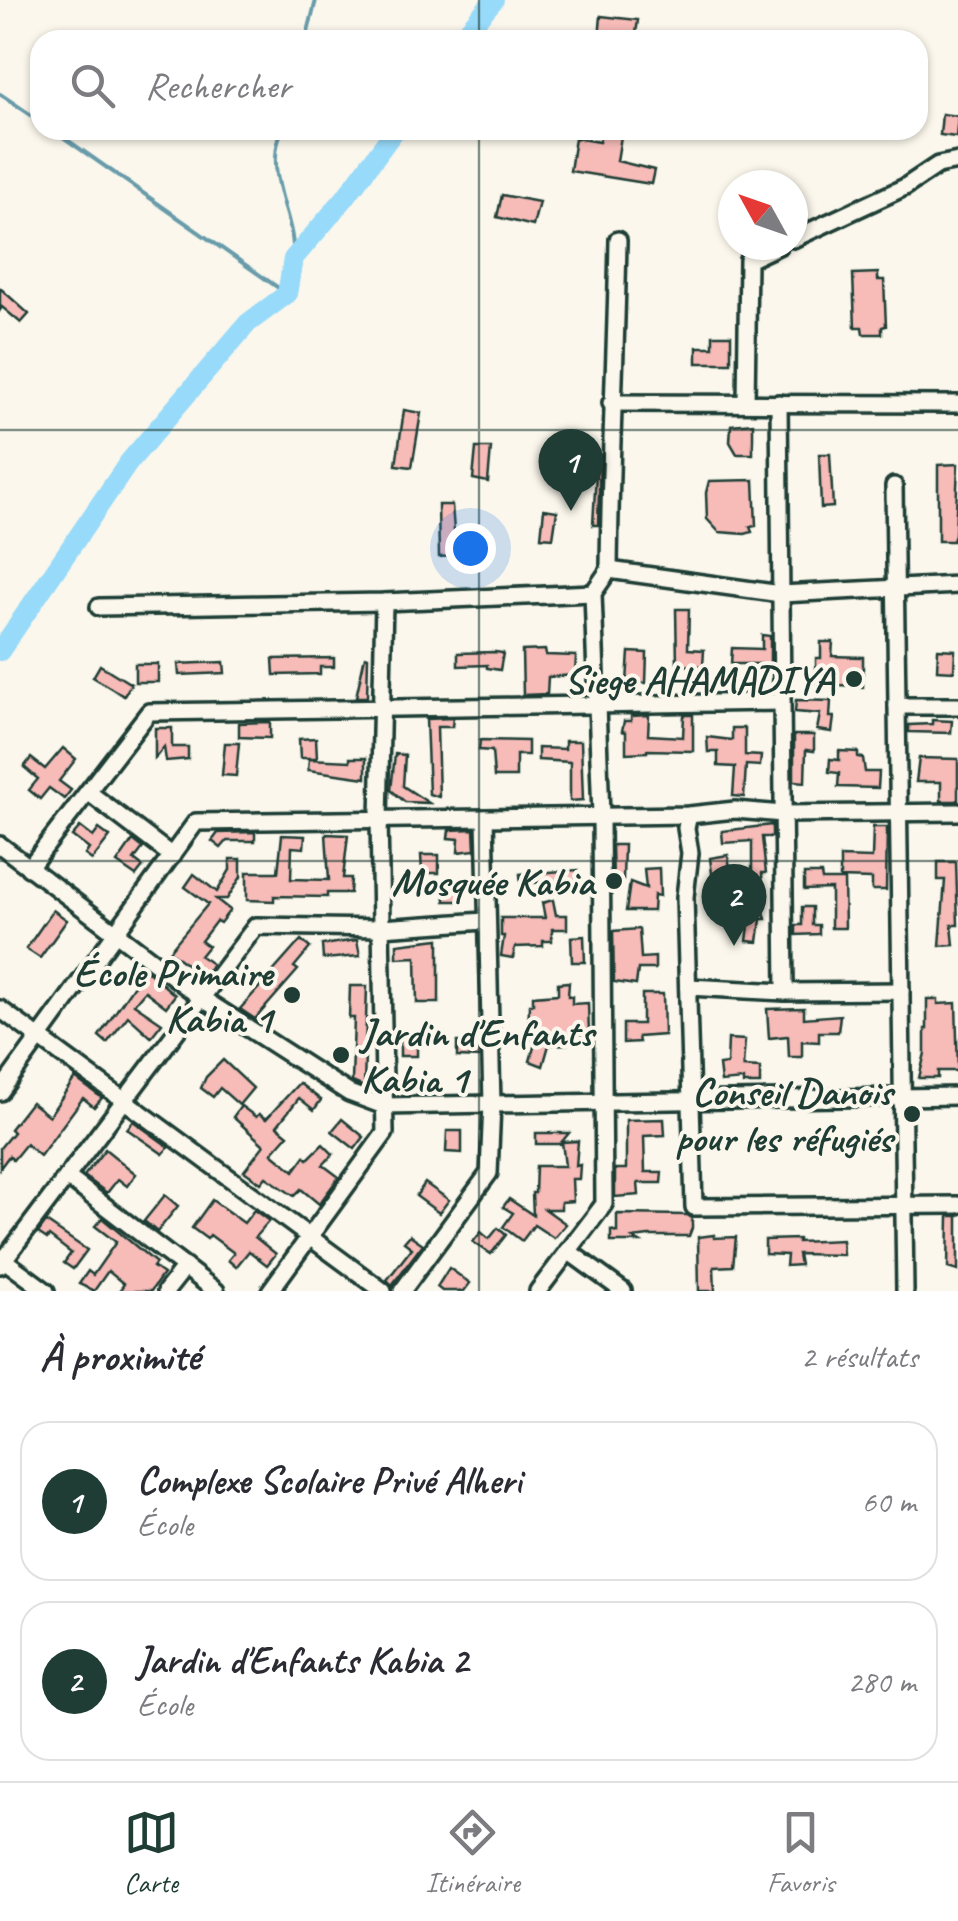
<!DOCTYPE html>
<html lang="fr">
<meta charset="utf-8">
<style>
body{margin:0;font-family:Caveat,sans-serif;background:#f2f2f3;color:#2b2b33}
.compass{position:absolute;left:718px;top:170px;width:90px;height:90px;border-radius:50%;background:#fff;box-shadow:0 2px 8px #0004;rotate:310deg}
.you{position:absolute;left:470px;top:548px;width:35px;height:35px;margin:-25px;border:8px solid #fff;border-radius:50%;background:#1a73e8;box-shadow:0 0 0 15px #1a73e833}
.badge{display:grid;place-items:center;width:65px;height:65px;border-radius:50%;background:#1f3d34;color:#fff;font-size:32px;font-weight:700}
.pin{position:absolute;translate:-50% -82px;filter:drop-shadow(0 2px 5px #0008)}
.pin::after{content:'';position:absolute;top:52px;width:35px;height:30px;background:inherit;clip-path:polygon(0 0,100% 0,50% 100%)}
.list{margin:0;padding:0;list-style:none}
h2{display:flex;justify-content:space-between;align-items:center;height:130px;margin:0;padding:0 40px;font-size:42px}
h2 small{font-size:32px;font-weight:400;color:#7c7c81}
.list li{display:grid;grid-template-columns:65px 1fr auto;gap:30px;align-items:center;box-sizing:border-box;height:160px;margin:0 20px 20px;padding:0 20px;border:2px solid #e1e1e2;border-radius:30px}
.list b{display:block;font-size:38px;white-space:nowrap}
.list p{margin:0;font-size:32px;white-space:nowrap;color:#7c7c81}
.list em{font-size:32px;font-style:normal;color:#7c7c81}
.icon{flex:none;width:55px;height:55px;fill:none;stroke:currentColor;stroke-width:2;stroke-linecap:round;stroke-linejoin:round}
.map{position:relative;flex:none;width:958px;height:1291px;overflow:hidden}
.search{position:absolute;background:#fff;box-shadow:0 2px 8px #0004;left:30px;right:30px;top:30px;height:110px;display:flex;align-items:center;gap:25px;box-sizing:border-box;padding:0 35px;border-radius:30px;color:#7c7c81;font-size:38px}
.sheet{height:490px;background:#fff}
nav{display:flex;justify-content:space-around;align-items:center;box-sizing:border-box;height:140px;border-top:2px solid #e1e1e2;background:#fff;font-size:28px;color:#7c7c81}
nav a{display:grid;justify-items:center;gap:5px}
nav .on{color:#1f3d34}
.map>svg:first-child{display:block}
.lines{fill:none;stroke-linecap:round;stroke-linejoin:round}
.stream{stroke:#679baa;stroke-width:4}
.river{stroke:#97daf9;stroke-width:20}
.building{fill:#f7bbb8;stroke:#1f3d34;stroke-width:2.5}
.minor-casing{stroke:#1f3d34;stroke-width:22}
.minor{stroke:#fbf7ec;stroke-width:15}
.grid{fill:none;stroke:#1f3d34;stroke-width:2.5;stroke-opacity:0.55}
.poi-dot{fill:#1f3d34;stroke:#fbf7ec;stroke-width:4}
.labels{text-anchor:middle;stroke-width:8;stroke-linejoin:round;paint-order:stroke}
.poi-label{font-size:40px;font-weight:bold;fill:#1f3d34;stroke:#fbf7ec;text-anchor:end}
</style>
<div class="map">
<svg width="958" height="1291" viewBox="0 0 958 1291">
<rect width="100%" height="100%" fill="#fbf7ec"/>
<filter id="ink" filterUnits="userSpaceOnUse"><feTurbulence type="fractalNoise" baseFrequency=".01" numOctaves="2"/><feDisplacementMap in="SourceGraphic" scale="20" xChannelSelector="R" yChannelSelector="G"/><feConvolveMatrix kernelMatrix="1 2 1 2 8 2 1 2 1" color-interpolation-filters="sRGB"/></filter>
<g filter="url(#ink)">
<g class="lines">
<g class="stream">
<path d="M 306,40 L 316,0"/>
<path d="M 0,94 L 40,121"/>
<path d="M 53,130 L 287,294"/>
<path d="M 282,130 C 262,175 297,217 293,259"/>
</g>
<g class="river">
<path d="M 459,40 L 494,0"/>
<path d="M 0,651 L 129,462 L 248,323 L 287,294 L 293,259 L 345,198 L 395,130"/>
</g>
</g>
<g class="building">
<path d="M 601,16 L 638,20 L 635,40 L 599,39 Z"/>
<path d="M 942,114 L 958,116 L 956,137 L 940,135 Z"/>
<path d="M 602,130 L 622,130 L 617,161 L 654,170 L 651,184 L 570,171 L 575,138 L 599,142 Z"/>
<path d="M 502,195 L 539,202 L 533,226 L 497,217 Z"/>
<path d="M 878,273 L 878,280 L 884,280 L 886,326 L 882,327 L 882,334 L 863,334 L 862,327 L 855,327 L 853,274 Z"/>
<path d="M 0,288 L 29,314 L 21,323 L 2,307 L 0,310 Z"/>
<path d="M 713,335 L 731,335 L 731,363 L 697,363 L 697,347 L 713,347 Z"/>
<path d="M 404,410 L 421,413 L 412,467 L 396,465 Z"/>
<path d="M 753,423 L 753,454 L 737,454 L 730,442 L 731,425 Z"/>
<path d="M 476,448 L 491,448 L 488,482 L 473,479 Z"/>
<path d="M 819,454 L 830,454 L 833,507 L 821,508 Z"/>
<path d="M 597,455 L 600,455 L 598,525 L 593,525 Z"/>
<path d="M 958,464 L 955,535 L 953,541 L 938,541 L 938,465 Z"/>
<path d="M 754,480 L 756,526 L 750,527 L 752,532 L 745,534 L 719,532 L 707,519 L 706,493 L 709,481 Z"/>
<path d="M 438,505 L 452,505 L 456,556 L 439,557 Z"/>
<path d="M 544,509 L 557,511 L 553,538 L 541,537 Z"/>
<path d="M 676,609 L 689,609 L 688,649 L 704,650 L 703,666 L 677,665 Z"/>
<path d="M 762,635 L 770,636 L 770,664 L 731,664 L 732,648 L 762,649 Z"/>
<path d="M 821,642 L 833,642 L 832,656 L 863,657 L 863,687 L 816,683 L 816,658 L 821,658 Z"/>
<path d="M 938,649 L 955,650 L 954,671 L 937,670 Z"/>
<path d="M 545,650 L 546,655 L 576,656 L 575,675 L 548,677 L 547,694 L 523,695 L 522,651 Z"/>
<path d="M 495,652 L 503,653 L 500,670 L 487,668 L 487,665 L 458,666 L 458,653 Z"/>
<path d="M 629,652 L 647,653 L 646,683 L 627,682 Z"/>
<path d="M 365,656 L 368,657 L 367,697 L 356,697 Z"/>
<path d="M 334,658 L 334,667 L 320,667 L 320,674 L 274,675 L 273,659 Z"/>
<path d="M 224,662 L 225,673 L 179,675 L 178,664 Z"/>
<rect x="135" y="664" width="23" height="18"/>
<path d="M 100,665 L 131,684 L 124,696 L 93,677 Z"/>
<path d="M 796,700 L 831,701 L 830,717 L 834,717 L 832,732 L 817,730 L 820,714 L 795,712 Z"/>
<path d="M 649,715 L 648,735 L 683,737 L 684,715 L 693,715 L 693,751 L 647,750 L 647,752 L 626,753 L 626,732 L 622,731 L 624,721 L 631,721 L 631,716 Z"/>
<path d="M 453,718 L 452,727 L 437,727 L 439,797 L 429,794 L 426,719 Z"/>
<path d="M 932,720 L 952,721 L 951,733 L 909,732 L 909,725 L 932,724 Z"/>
<path d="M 270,722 L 270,738 L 239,737 L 239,723 Z"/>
<path d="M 155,728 L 172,728 L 172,747 L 188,747 L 188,759 L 166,761 L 164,747 L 155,758 Z"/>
<path d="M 732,728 L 745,728 L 745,755 L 761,756 L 760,766 L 746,765 L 744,797 L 733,796 L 735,767 L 718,766 L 718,752 L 708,752 L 707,737 L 732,740 Z"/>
<path d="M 794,735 L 814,735 L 814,751 L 806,750 L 805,782 L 794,781 Z"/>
<path d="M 316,738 L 317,758 L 300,758 L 299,739 Z"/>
<path d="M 480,740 L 528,741 L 528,755 L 516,755 L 516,777 L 494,777 L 492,751 L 479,750 Z"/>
<path d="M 565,741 L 581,741 L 583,800 L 570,801 L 570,762 L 538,760 L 538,748 L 565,749 Z"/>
<path d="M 225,743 L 239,743 L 236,776 L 222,775 Z"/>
<path d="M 63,748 L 76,759 L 59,781 L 71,790 L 64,799 L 49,788 L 40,799 L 29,790 L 38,779 L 24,767 L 31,758 L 45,769 Z"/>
<path d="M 839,751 L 858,752 L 858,757 L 863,758 L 865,772 L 879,772 L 878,788 L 838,787 L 839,773 L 829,772 L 830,759 L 839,760 Z"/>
<path d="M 395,754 L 405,755 L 403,786 L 429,803 L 405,802 L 391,790 Z"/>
<path d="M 350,758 L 366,758 L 366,778 L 308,770 L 309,759 L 350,761 Z"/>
<path d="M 919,758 L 958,759 L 958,801 L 941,801 L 941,782 L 916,782 Z"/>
<path d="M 772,825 L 772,837 L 762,837 L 766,873 L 762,873 L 763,891 L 749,892 L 749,908 L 763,908 L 766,919 L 761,919 L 758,942 L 747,941 L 749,925 L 727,923 L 729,902 L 716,904 L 710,858 L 728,855 L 732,881 L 752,879 L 752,841 L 723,843 L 722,831 Z"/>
<path d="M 80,827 L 93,837 L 99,829 L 110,837 L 92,860 L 85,855 L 89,849 L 72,836 Z"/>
<path d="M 873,827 L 887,827 L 886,890 L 872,890 L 872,879 L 840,878 L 840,857 L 872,858 Z"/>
<path d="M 474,829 L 475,850 L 458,852 L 459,839 L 448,838 L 449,830 Z"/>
<path d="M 255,832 L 255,841 L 227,841 L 221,848 L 212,841 L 218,833 Z"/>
<path d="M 326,834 L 348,835 L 343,878 L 351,878 L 350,893 L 327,893 L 327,897 L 274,896 L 274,901 L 247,900 L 247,872 L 278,872 L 282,835 L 305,836 L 304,848 L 292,847 L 291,879 L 329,880 Z"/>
<path d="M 133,840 L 143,848 L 134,860 L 143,867 L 136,876 L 117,863 Z"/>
<path d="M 612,845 L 624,845 L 623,880 L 613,880 Z"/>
<path d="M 421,855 L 439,855 L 439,873 L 422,873 Z"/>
<path d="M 230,859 L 241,859 L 241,877 L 227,899 L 216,899 L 230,910 L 220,923 L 216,921 L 201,941 L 208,946 L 200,956 L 212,964 L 203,977 L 169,951 L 208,904 L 185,887 L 194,874 L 217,892 L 230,870 Z"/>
<path d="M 938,862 L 956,862 L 958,925 L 952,925 L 954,945 L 940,946 L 945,880 L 938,880 Z"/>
<path d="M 659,868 L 660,896 L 654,895 L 653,911 L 626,911 L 630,882 L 646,888 L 644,869 Z"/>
<path d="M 578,870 L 577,880 L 531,883 L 531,886 L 521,887 L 520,874 Z"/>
<path d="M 804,874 L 821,874 L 822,880 L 844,880 L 845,928 L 831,928 L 831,889 L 804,890 Z"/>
<path d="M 463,880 L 463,901 L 445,901 L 444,881 Z"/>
<path d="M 553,900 L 556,915 L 567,915 L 567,929 L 552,929 L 552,941 L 543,941 L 543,946 L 515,947 L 513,958 L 501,956 L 504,936 L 501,936 L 501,918 L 545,918 L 542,903 Z"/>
<path d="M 802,907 L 812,907 L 812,925 L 819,925 L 819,934 L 796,935 L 796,925 L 802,925 Z"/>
<path d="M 53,910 L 67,920 L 40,958 L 26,949 Z"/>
<path d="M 639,929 L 641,958 L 655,957 L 655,969 L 638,969 L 636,985 L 614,982 L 613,931 Z"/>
<path d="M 584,936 L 585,962 L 572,962 L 571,937 Z"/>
<path d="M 439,939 L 439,1003 L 417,1003 L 416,957 L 397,958 L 397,944 Z"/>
<path d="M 301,940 L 310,948 L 294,967 L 298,970 L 255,1019 L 240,1009 Z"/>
<path d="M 357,940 L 360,956 L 323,959 L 322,945 Z"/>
<path d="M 145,969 L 175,995 L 166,1007 L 145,991 L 134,1004 L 162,1023 L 151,1037 L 128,1016 L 107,1043 L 99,1036 Z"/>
<path d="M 569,982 L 568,996 L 572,996 L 572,1004 L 588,1003 L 589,1034 L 567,1034 L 567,1044 L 549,1045 L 543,1066 L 530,1061 L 536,1040 L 528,1040 L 529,1004 L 533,1004 L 533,996 L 558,994 L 558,983 Z"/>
<path d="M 350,986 L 367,986 L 364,1087 L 352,1082 L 354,1018 L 349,1018 Z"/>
<path d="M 642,994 L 663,994 L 664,1035 L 638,1037 L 639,1042 L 623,1043 L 623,1024 L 642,1024 Z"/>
<path d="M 927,999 L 938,999 L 938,1004 L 956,1003 L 958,1071 L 938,1071 L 938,1078 L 919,1078 L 925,1053 L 925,1029 L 927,1029 Z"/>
<path d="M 804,1008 L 804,1018 L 840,1015 L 838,1032 L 819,1032 L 819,1042 L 802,1041 L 802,1057 L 789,1057 L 788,1036 L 769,1038 L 767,1009 Z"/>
<path d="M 417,1035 L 417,1056 L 400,1056 L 400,1036 Z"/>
<path d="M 728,1039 L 745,1040 L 743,1067 L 760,1068 L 760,1084 L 743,1084 L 743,1080 L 721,1082 L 719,1065 L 727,1064 Z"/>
<path d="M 457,1042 L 479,1043 L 480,1058 L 457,1057 Z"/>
<path d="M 223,1060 L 253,1088 L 239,1105 L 220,1088 L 213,1097 L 201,1088 L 206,1077 Z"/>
<path d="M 75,1078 L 102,1098 L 94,1107 L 83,1098 L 40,1156 L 26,1144 L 13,1160 L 9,1156 L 0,1168 L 0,1148 L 13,1132 L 10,1129 L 31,1102 L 49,1116 Z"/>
<path d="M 299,1083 L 321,1100 L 314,1110 L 299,1098 L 277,1126 L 288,1135 L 272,1153 L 294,1171 L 305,1156 L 308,1159 L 323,1144 L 333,1154 L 323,1165 L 339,1177 L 319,1204 L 301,1189 L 294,1196 L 266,1177 L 261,1183 L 244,1171 L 264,1145 L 233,1117 L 241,1106 L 256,1117 L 259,1114 L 266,1119 Z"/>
<path d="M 342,1119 L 364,1137 L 355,1149 L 332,1131 Z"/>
<path d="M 664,1119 L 665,1135 L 644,1136 L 645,1172 L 662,1172 L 661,1183 L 638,1183 L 639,1195 L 615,1197 L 615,1169 L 626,1169 L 626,1120 Z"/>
<path d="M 133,1121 L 169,1147 L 163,1154 L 127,1129 Z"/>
<path d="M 447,1131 L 462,1131 L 462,1153 L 446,1152 Z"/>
<path d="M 536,1133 L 569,1133 L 560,1144 L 536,1144 Z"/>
<path d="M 578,1141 L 576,1166 L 580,1165 L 579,1179 L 572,1179 L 573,1201 L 561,1202 L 561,1209 L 545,1209 L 566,1224 L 554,1238 L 534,1225 L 522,1241 L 503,1227 L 513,1213 L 503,1207 L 509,1199 L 533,1215 L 532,1193 L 535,1193 L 536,1166 L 565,1166 L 562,1142 Z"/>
<path d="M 105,1149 L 136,1174 L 127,1186 L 118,1179 L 107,1193 L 84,1176 Z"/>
<path d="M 425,1183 L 449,1200 L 439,1213 L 416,1196 Z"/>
<path d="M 165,1195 L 178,1206 L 157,1232 L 144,1221 Z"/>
<path d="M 212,1200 L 244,1223 L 254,1210 L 269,1221 L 255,1237 L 276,1254 L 267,1265 L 249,1251 L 236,1267 L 228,1260 L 234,1253 L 210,1235 L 207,1239 L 192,1228 Z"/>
<path d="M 617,1214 L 687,1215 L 692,1218 L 692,1228 L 689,1236 L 649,1236 L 633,1238 L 640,1242 L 611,1242 L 611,1230 L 617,1232 Z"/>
<path d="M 949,1216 L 958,1216 L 958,1271 L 948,1268 Z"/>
<path d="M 102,1218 L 156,1263 L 153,1267 L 163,1274 L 151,1291 L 119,1291 L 124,1284 L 108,1271 L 94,1291 L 79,1284 L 88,1271 L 93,1275 L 116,1242 L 95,1226 Z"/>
<path d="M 46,1222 L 87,1250 L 73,1269 L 64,1263 L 71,1253 L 49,1236 L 47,1239 L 38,1233 Z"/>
<path d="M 498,1228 L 506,1235 L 491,1254 L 473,1242 L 481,1232 L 489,1239 Z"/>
<path d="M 410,1235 L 423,1244 L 392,1285 L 387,1280 L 412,1248 L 404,1242 Z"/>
<path d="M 714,1235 L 714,1238 L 736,1237 L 733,1266 L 714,1267 L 715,1291 L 699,1291 L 698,1237 Z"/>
<path d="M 798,1239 L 798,1242 L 842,1240 L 843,1255 L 798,1254 L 800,1265 L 786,1266 L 787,1255 L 765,1254 L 765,1240 Z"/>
<path d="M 449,1268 L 470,1283 L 464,1291 L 442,1291 L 437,1287 Z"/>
</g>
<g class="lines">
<g class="minor-casing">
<g id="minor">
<path d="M 793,239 L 905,187 L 938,165 L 958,161"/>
<path d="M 746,402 L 748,260 L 780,245"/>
<path d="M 611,403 L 958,404"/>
<path d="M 779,403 L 785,992"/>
<path d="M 894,486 L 905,1291"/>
<path d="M 609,570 L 781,594 L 958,585"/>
<path d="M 99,607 L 384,602 L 593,593"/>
<path d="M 897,706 L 958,706"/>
<path d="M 88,792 L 172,856"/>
<path d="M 689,815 L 686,828 L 690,853 L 685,897 L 694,1207 L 958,1205"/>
<path d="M 0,845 L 203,999 L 349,1093 L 384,1106 L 958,1096"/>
<path d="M 29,868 L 149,712 L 782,702"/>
<path d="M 688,987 L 785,992 L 901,991"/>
<path d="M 0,1009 L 383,1291"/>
<path d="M 0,1092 L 196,822 L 689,815 L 735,810 L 783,814 L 958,812"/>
<path d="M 67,1177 L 216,1291"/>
<path d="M 568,1251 L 623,1291"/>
<path d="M 0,1257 L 46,1291"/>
<path d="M 0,1265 L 256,926 L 381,928 L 485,921"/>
<path d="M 166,1291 L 185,1267"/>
<path d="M 270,1291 L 385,1133 L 379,819 L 384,602"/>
<path d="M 402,1291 L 489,1173 L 492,1104 L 485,818"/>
<path d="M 538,1291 L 604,1204 L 601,816 L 593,593 L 609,570 C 610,460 616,351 618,240"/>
</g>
</g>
<use href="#minor" class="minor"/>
</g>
</g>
<path class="grid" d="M 479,0 L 479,40M 479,130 L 479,1291M 0,430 L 958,430M 0,861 L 958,861"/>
<g class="poi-dot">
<circle cx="854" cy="679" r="10"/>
<circle cx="614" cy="881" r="10"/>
<circle cx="292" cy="995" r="10"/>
<circle cx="341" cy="1055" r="10"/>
<circle cx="912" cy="1114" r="10"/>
</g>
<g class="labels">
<g class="poi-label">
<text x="834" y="693">Siege AHAMADIYA</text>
<text x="594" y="895">Mosquée Kabia</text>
<text x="272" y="986">École Primaire<tspan x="272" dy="46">Kabia 1</tspan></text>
<text x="361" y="1046" text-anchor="start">Jardin d'Enfants<tspan x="361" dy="46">Kabia 1</tspan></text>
<text x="892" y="1105">Conseil Danois<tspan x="892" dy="46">pour les réfugiés</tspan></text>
</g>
</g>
</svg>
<svg class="compass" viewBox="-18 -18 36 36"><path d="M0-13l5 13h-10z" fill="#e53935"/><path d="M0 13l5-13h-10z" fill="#7c7c81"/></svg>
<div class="you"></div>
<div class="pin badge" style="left:571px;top:511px">1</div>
<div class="pin badge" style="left:734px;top:946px">2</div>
<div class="search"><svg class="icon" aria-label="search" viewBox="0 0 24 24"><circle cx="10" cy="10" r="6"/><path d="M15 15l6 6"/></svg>Rechercher</div>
</div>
<section class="sheet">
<h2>À proximité<small>2 résultats</small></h2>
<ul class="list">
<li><span class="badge">1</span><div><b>Complexe Scolaire Privé Alheri</b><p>École</p></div><em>60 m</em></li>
<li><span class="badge">2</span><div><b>Jardin d'Enfants Kabia 2</b><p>École</p></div><em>280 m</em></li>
</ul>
</section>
<nav>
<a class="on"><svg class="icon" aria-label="map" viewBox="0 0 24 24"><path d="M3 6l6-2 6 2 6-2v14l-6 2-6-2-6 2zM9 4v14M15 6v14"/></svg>Carte</a>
<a><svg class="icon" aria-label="directions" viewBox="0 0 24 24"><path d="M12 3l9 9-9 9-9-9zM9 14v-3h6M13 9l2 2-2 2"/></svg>Itinéraire</a>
<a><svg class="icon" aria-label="saved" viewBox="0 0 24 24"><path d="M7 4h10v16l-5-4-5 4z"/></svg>Favoris</a>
</nav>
